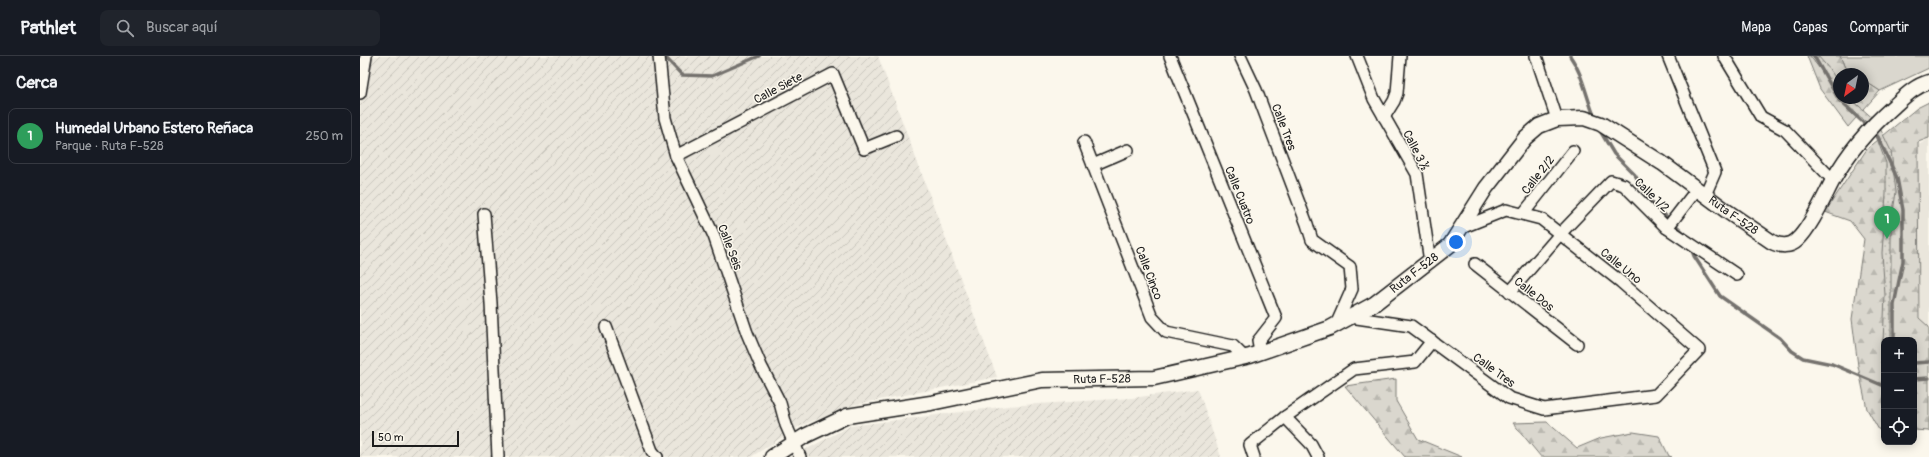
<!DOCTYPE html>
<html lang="es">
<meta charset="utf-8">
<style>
body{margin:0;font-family:Pangolin,sans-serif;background:#20242c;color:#f1f3f6}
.controls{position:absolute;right:12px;bottom:12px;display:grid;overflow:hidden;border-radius:8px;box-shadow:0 2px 10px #0003}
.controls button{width:36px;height:36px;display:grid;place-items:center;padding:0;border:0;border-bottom:1px solid #363941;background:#171b24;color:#f1f3f6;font:20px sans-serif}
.compass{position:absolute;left:1473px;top:12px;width:36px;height:36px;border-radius:50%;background:#171b24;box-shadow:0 2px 10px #0003;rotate:213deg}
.scale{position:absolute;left:12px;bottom:10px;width:87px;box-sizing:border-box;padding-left:4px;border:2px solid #1c1c1c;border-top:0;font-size:11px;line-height:14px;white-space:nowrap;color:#1c1c1c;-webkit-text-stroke:3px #fbf7ec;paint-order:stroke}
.you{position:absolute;left:1096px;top:186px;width:14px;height:14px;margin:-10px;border:3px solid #fff;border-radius:50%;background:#1a73e8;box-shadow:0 0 0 6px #1a73e833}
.badge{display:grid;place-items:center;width:26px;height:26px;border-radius:50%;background:#db2777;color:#fff;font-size:13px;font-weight:700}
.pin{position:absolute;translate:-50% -33px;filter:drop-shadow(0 1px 2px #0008)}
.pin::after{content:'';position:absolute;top:21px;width:14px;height:12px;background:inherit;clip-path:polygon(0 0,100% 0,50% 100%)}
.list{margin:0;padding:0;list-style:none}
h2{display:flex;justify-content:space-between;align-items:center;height:52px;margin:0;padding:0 16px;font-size:17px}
h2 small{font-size:13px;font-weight:400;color:#9ea1a6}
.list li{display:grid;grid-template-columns:26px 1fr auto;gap:12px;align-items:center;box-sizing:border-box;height:56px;margin:0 8px 8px;padding:0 8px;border:1px solid #363941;border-radius:8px}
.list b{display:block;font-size:15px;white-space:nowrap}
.list p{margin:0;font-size:13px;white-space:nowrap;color:#9ea1a6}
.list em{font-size:13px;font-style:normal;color:#9ea1a6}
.icon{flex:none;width:22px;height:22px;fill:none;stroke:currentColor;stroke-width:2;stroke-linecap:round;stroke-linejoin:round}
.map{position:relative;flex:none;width:1569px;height:401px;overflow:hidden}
header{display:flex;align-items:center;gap:24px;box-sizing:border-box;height:56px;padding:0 20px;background:#171b24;border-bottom:1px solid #363941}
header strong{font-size:19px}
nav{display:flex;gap:22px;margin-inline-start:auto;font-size:14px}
.search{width:280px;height:36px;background:#20242c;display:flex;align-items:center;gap:10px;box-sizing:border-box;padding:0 14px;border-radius:8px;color:#9ea1a6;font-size:15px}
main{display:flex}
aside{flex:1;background:#171b24}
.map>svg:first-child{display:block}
.built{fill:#eae6dc}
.industrial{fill:url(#industrial-furrows)}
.grass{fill:#dad7ce;stroke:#7b7a75}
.forest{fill:url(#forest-firs);stroke:#7b7a75}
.park{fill:url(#park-dots);stroke:#7b7a75}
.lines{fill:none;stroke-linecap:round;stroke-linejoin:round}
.stream{stroke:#74726e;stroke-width:3.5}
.minor-casing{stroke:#1c1c1c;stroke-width:14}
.major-casing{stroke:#1c1c1c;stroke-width:17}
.minor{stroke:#fbf7ec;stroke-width:11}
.major{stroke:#fbf7ec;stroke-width:14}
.labels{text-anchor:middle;stroke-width:3;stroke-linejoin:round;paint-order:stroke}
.street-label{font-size:12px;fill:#1c1c1c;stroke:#fbf7ec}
</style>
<header>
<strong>Pathlet</strong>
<div class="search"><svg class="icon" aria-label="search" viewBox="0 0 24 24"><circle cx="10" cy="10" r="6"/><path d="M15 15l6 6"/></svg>Buscar aquí</div>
<nav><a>Mapa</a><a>Capas</a><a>Compartir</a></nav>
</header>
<main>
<aside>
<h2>Cerca<small></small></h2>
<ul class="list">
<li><span class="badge" style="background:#2e9e5b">1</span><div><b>Humedal Urbano Estero Reñaca</b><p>Parque · Ruta F-528</p></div><em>250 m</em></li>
</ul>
</aside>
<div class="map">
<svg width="1569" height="401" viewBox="0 0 1569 401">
<defs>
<pattern id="industrial-furrows" width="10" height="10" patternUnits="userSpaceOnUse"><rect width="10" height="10" fill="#eae6dc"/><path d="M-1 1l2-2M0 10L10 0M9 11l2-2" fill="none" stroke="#c8c5bc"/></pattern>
<pattern id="forest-firs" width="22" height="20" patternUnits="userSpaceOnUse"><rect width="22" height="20" fill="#dad7ce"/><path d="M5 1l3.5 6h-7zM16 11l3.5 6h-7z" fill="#bab8b0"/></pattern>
<pattern id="park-dots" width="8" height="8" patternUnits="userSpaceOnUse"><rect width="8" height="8" fill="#dad7ce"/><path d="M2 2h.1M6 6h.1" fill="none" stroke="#bab8b0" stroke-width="1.8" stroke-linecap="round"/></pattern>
</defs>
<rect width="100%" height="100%" fill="#fbf7ec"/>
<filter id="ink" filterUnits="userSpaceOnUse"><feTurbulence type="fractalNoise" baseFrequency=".025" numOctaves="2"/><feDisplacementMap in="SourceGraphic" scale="8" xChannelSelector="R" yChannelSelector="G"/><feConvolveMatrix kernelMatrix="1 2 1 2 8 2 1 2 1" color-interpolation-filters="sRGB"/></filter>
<g filter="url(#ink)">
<path class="built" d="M 1569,83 L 1569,281 L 1560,275 L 1558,89 Z"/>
<g class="industrial">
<path d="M 0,0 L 518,0 L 637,321 L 493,349 L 438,371 L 391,401 L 0,401 Z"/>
<path d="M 838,333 L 861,401 L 432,401 L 490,370 L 648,350 L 772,342 Z"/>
</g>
<path class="grass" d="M 1480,0 L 1569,0 L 1569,12 L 1520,35 L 1503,24 L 1503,18 C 1489,18 1485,12 1480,0 Z"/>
<g class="forest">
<path d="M 1447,0 L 1480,0 L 1485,12 L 1494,18 L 1479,18 L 1479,42 L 1503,42 L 1503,24 L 1520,35 L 1488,71 L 1460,33 Z"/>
<path d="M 1569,46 L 1569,82 L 1558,86 L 1559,262 L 1569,271 L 1569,375 L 1554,374 L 1554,284 L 1524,284 L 1524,374 L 1519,374 L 1507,353 L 1498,310 L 1492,263 L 1504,183 L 1490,165 L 1465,156 L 1507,93 L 1557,52 Z"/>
<path d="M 1036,323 L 1036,345 L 1058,383 L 1102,401 L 1045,401 L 985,330 Z"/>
<path d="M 1187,366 L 1217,392 L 1241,382 L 1273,376 L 1299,380 L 1309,400 L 1312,401 L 1181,401 L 1153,367 Z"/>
</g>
<g class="park">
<path d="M 1450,0 L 1458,0 C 1468,12 1479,21 1479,38 Z"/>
<path d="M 1482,42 L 1490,42 L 1517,66 L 1531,95 L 1536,136 L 1531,169 L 1531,284 L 1524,284 L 1524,316 L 1522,311 L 1525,239 L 1522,197 L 1526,138 L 1526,107 L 1513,72 L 1488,50 Z"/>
</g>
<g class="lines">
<g class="stream">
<path d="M 304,0 L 322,19 L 352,20 L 399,0"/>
<path d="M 1210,0 C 1223,18 1226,41 1235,62"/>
<path d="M 1454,0 L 1479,44 L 1508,71"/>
<path d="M 1239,73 L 1254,98 L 1275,119 L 1290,145 L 1324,177 L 1326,181"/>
<path d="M 1513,76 L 1518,81 L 1537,122 L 1543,154 L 1543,205 L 1534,249 L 1534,284"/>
<path d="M 1331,192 L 1334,200 L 1360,240 L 1420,282 L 1432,295 L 1443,302 L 1472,308 L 1524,330"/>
<path d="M 1554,307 L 1569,306"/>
<path d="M 1554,323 L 1569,322"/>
</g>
<g class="minor-casing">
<g id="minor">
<path d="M 299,0 L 305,62 L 316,100 L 354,180 L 387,277 L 401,310 L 420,347 L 426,369 L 440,401"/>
<path d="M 810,0 L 916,262 L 898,285 L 900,296"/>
<path d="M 880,0 L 896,34 L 947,168 L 952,184 L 990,211 L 992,233 L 976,269"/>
<path d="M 997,0 L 1014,43 L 1057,118 L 1070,206"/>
<path d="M 1176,0 L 1197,63"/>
<path d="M 1308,0 L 1355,116 L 1345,139"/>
<path d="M 1364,0 L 1401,61 L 1425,74 L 1473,124"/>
<path d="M 0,37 L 6,0"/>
<path d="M 1024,61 L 1034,45 L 1037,37 L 1040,0"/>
<path d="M 724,86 L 792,261 L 806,276 L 873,290 L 884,301"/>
<path d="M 316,100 L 473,18 L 504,93 L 536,80"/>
<path d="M 733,109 L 768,94 L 752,101"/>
<path d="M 124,158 L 131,247 L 138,401"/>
<path d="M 1163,158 L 1213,95"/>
<path d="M 1307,172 L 1337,133"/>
<path d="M 1115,208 L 1217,288"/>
<path d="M 1150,236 L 1200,178 L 1251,125 L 1264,129 L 1307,172 L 1377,219"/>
<path d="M 990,261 L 1051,270 L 1149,342 L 1184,353 L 1296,339 L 1339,294 L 1261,226 L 1181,163 L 1146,154 L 1101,172"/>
<path d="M 246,271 L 292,395 L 297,401"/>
<path d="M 894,401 L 890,389 L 925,361"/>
<path d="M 958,401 L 951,388 L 925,361 L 994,313 L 1055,306 L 1072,285"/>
</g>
</g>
<g class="major-casing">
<g id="major">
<path id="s1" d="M 412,401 L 445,380 L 487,360 L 571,347 L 682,324 L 794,322 L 890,300 L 970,272 L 1014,248 L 1090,189 L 1126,132 L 1165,82 L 1179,70 L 1197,63 L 1224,62 L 1241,68 L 1302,107 L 1368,156 L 1412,186 C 1420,190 1430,191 1437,184 C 1451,171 1464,141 1473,124 C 1489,95 1509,72 1534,50 C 1545,40 1555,30 1569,26"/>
</g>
</g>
<use href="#minor" class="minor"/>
<use href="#major" class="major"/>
</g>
</g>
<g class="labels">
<g class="street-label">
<text transform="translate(418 32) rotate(-28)" y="4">Calle Siete</text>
<text transform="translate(924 71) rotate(69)" y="4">Calle Tres</text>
<text transform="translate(1056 94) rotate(63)" y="4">Calle 3 ½</text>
<text transform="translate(1178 119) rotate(-52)" y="4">Calle 2/2</text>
<text transform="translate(880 139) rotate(68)" y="4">Calle Cuatro</text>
<text transform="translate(1292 139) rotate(44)" y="4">Calle 1/2</text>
<text dy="4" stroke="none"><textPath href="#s1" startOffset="1100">Ruta F-528</textPath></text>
<text transform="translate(370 191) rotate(69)" y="4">Calle Seis</text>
<text transform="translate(1261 210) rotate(39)" y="4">Calle Uno</text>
<text transform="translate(789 217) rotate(69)" y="4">Calle Cinco</text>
<text dy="4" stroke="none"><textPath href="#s1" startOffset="680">Ruta F-528</textPath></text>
<text transform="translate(1174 238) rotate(38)" y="4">Calle Dos</text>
<text transform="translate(1134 314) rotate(36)" y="4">Calle Tres</text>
<text dy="4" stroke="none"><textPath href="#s1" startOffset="344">Ruta F-528</textPath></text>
</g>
</g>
</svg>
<div class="controls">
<button>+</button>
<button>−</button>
<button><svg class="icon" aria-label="locate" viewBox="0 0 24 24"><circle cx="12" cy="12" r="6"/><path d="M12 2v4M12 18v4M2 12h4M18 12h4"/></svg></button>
</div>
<svg class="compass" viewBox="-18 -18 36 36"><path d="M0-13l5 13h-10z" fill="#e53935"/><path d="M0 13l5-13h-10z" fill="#9ea1a6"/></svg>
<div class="scale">50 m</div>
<div class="you"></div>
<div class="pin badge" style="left:1527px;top:183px;background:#2e9e5b">1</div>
</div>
</main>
